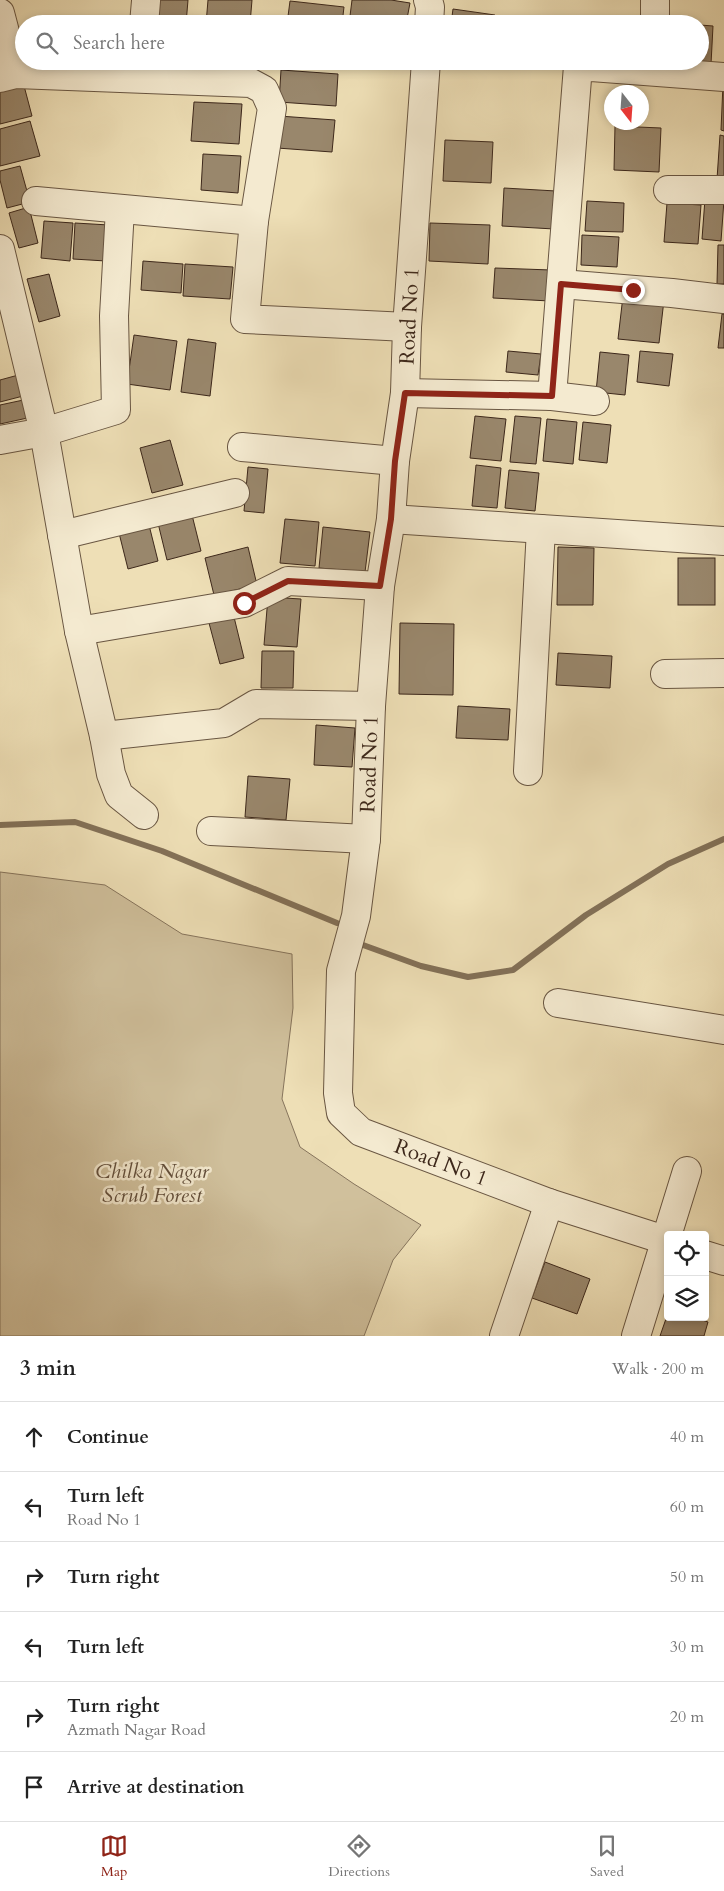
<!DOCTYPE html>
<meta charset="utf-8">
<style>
body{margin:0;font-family:Cardo,serif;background:#f6f6f6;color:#222}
.controls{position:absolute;right:15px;bottom:15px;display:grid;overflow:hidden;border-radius:5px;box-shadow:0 2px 8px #0003}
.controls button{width:45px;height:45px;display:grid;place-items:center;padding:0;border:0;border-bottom:1px solid #e0e0e0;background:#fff;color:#222;font:25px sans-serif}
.compass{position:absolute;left:604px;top:85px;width:45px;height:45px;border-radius:50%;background:#fff;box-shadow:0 2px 8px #0003;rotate:163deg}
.stop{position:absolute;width:15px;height:15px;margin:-11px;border:4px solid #8f2418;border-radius:50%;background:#fff}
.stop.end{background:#8f2418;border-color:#fff;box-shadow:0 1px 5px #0008}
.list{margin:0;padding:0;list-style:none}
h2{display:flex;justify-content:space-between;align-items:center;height:65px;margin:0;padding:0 20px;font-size:21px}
h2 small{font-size:16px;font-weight:400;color:#767676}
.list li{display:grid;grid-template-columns:32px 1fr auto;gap:15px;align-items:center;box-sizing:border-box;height:70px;padding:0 20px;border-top:1px solid #e0e0e0}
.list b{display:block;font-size:19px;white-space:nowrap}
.list p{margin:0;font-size:16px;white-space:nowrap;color:#767676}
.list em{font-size:16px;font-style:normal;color:#767676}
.icon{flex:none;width:28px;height:28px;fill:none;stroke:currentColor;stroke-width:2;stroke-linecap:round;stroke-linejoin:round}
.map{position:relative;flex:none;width:724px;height:1336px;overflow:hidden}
.search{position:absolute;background:#fff;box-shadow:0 2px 8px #0003;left:15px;right:15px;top:15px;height:55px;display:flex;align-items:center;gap:12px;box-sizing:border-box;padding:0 18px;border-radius:28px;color:#767676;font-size:19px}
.sheet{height:485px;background:#fff}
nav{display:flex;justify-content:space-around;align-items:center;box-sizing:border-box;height:70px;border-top:1px solid #e0e0e0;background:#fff;font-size:14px;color:#767676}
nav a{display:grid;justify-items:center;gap:2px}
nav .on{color:#8f2418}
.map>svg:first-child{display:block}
.green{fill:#d0c09c;stroke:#86745c}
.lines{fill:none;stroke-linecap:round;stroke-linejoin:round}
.stream{stroke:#837158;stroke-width:6}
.building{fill:#99876c;stroke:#3d281b}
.minor-casing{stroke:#695642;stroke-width:30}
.minor{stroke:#f4ead0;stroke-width:28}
.route{stroke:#8f2418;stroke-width:6}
.labels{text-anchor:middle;stroke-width:5;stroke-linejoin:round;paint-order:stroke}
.street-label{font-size:21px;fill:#3d281b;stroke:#f4ead0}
.park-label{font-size:21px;font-style:italic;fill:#624e3b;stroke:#f4ead0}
</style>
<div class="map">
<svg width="724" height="1336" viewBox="0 0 724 1336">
<rect width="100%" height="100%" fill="#eedfb6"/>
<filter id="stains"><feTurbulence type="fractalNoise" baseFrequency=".004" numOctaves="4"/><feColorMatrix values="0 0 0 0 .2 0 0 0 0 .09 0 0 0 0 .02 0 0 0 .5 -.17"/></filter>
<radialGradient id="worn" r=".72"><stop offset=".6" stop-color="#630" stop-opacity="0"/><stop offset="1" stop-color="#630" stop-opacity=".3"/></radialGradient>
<path class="green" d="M 0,872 L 105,885 L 182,934 L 292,954 L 293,1008 L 282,1099 L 300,1147 L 354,1184 L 421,1225 L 393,1260 L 364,1336 L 0,1336 Z"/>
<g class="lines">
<g class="stream">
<path d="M 0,825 L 75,822 L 162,851 L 337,923"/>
<path d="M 363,945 L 421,966 L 468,977 L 513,970 L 586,915 L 668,864 L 724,839"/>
</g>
</g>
<g class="building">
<path d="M 160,0 L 188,0 L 186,24 L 157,24 Z"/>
<path d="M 208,0 L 252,0 L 250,24 L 206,24 Z"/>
<path d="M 352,0 L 391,0 L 410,3 L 406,24 L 349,24 Z"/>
<path d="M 290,1 L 344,7 L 342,24 L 287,24 Z"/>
<path d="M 453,9 L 495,15 L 494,24 L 451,24 Z"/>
<path d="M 603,19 L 643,21 L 643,24 L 603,24 Z"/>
<path d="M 700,25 L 713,26 L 711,64 L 667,61 L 700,61 Z"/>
<path d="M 152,61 L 199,61 L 198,71 L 152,68 Z"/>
<path d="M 445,61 L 489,61 L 487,69 L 445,63 Z"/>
<path d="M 281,70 L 338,74 L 336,106 L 279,102 Z"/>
<path d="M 23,82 L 32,116 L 0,124 L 0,88 Z"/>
<path d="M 723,84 L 724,85 L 724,131 L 721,130 Z"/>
<path d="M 194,102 L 242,104 L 239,144 L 191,141 Z"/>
<path d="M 279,116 L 335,120 L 332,152 L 277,148 Z"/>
<path d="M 30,121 L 40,156 L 0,166 L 0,129 Z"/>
<path d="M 615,126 L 661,128 L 659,172 L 614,170 Z"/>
<path d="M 720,135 L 724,136 L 724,180 L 717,179 Z"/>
<path d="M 445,140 L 493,142 L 491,183 L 443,181 Z"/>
<path d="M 203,154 L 241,156 L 238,193 L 201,190 Z"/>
<path d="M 20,166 L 30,202 L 7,208 L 0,180 L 0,171 Z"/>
<path d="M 504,188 L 556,191 L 554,229 L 502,226 Z"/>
<path d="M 705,199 L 724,200 L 721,241 L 702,239 Z"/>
<path d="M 587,201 L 624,203 L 623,232 L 585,231 Z"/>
<path d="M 667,203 L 701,205 L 698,244 L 664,242 Z"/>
<path d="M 29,207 L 38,243 L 19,248 L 9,213 Z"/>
<path d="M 44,221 L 73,223 L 70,261 L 41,258 Z"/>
<path d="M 75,223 L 109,225 L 106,261 L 73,259 Z"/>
<path d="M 430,223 L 490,225 L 488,264 L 429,261 Z"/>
<path d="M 582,235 L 619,237 L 617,267 L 581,265 Z"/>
<path d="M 718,245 L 724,245 L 724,284 L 717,284 Z"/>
<path d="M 143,261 L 183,264 L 181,293 L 141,290 Z"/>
<path d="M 185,264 L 233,267 L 230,299 L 183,296 Z"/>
<path d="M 495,268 L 551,270 L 550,301 L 493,298 Z"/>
<path d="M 49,274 L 60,316 L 39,322 L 27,279 Z"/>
<path d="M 623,296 L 664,300 L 659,343 L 618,339 Z"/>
<path d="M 722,314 L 724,314 L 724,348 L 718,348 Z"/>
<path d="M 134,335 L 177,341 L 170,390 L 127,384 Z"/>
<path d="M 188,339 L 216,343 L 210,396 L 181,392 Z"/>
<path d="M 508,351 L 541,354 L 538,375 L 506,372 Z"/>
<path d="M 640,351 L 673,354 L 669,386 L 637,382 Z"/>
<path d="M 600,352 L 629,355 L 625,395 L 596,392 Z"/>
<path d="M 22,374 L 27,395 L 0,402 L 0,380 Z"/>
<path d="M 28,399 L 32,417 L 0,424 L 0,405 Z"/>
<path d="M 475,416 L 506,419 L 501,461 L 470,458 Z"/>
<path d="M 515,416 L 541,418 L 536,464 L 510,462 Z"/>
<path d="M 547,419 L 577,422 L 573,464 L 543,461 Z"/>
<path d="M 583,422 L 611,425 L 607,463 L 579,460 Z"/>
<path d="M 170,440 L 183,485 L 152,493 L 140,448 Z"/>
<path d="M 476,465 L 501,468 L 497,508 L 472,506 Z"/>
<path d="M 248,467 L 268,469 L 264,513 L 244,511 Z"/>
<path d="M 509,470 L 539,473 L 535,511 L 505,508 Z"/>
<path d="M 191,511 L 201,551 L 167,560 L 157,519 Z"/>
<path d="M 285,519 L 319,522 L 315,566 L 280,563 Z"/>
<path d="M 148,521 L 158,561 L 128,569 L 118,529 Z"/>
<path d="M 323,527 L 370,532 L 365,572 L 319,568 Z"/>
<path d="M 248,547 L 257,585 L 214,595 L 205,558 Z"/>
<path d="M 558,547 L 594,548 L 593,605 L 557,605 Z"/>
<rect x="678" y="558" width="37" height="47"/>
<path d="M 268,597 L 301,599 L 297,647 L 264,645 Z"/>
<path d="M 234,617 L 244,658 L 220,664 L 209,623 Z"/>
<path d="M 400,623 L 454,624 L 453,695 L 399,694 Z"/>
<path d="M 262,651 L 294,651 L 293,688 L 261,688 Z"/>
<path d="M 558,653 L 612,656 L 610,688 L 556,685 Z"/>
<path d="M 458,706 L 510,709 L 508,740 L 456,738 Z"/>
<path d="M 316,725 L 355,728 L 352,767 L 314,765 Z"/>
<path d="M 248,776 L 290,779 L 286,820 L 245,817 Z"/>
<path d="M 545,1262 L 590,1279 L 577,1314 L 532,1298 Z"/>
<path d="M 668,1313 L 668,1317 L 693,1317 L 708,1322 L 704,1336 L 660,1336 Z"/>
</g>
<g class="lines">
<g class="minor-casing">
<g id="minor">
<path d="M 428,0 L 430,7 L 429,24"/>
<path d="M 0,13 L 16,74"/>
<path d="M 144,24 L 146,1"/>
<path d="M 655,24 L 655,0"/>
<path id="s1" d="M 426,61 L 407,327 L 405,393 L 395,461 L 391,519 L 380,586 L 371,706 L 366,839 L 356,916 L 341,971 L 338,1093 L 341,1113 L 361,1132 L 549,1203 L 668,1241"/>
<path d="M 0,78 L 16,74 L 251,83 L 264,90 L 272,108 L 254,221 L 245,319 L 407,327"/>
<path d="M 668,190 L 724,190"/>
<path d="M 36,201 L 254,221"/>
<path d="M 120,209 L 114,316 L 116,410 L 44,432 L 79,631 L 244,603 L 288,581 L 380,586"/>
<path d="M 0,249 L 44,432 L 0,440"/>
<path d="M 561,284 L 672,293 L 724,299"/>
<path d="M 405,393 L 552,396 L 595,401"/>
<path d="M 552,396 L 578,66 L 724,77"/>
<path d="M 242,447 L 395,461"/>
<path d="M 391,519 L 724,541"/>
<path d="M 62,535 L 235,493"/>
<path d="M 79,631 L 104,736 L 111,774 L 119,795 L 144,815"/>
<path d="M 665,674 L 724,673"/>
<path d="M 104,736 L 224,723 L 256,704 L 371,706"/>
<path d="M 528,771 L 541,529"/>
<path d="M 211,831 L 366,839"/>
<path d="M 558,1003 L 724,1030"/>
<path d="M 705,1255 L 724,1261"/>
<path d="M 504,1336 L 549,1203"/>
<path d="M 636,1336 L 687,1171"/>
</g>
</g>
<use href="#minor" class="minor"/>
</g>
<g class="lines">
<path class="route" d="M 244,603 L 288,581 L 380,586 L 391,519 L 395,461 L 405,393 L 552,396 L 561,284 L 633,290"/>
</g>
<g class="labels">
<g class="street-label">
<text transform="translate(409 316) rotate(-87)" y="7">Road No 1</text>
<text transform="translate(369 764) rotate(-88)" y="7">Road No 1</text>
<text dy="7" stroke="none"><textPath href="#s1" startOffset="1171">Road No 1</textPath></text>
</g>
<g class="park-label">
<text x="152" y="1178">Chilka Nagar<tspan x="152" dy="24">Scrub Forest</tspan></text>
</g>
</g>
<rect width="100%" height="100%" filter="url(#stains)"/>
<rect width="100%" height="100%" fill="url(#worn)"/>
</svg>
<div class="controls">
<button><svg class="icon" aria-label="locate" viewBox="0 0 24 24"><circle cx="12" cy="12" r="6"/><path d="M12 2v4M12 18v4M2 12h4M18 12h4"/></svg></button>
<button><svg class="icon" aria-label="layers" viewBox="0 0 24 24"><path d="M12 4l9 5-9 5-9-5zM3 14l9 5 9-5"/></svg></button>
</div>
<svg class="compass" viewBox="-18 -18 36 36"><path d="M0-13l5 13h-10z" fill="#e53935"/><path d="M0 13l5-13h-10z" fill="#767676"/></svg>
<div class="stop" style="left:244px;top:603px"></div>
<div class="stop end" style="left:633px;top:290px"></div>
<div class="search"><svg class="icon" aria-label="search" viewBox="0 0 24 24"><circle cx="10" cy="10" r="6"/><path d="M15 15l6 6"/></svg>Search here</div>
</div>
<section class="sheet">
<h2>3 min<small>Walk · 200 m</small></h2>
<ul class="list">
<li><svg class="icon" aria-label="ahead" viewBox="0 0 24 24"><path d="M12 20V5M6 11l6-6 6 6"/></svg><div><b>Continue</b></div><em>40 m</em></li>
<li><svg class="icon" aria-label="left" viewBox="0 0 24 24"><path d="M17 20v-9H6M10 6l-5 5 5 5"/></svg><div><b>Turn left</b><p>Road No 1</p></div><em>60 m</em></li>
<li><svg class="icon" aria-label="right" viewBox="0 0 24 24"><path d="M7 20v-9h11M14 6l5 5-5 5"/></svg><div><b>Turn right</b></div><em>50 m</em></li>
<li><svg class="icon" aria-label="left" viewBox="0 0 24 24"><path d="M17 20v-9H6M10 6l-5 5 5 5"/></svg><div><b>Turn left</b></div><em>30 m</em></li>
<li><svg class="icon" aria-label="right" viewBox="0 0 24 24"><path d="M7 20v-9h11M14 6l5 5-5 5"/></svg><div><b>Turn right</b><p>Azmath Nagar Road</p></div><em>20 m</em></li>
<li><svg class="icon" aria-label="arrive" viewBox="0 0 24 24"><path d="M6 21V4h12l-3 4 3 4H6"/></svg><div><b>Arrive at destination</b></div></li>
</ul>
</section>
<nav>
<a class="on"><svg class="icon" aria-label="map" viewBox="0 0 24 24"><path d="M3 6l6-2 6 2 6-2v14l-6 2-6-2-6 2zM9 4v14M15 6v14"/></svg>Map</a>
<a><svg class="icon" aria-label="directions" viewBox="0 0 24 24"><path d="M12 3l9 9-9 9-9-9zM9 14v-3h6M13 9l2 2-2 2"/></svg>Directions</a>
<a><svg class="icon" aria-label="saved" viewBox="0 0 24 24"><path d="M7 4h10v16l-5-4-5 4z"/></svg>Saved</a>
</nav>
